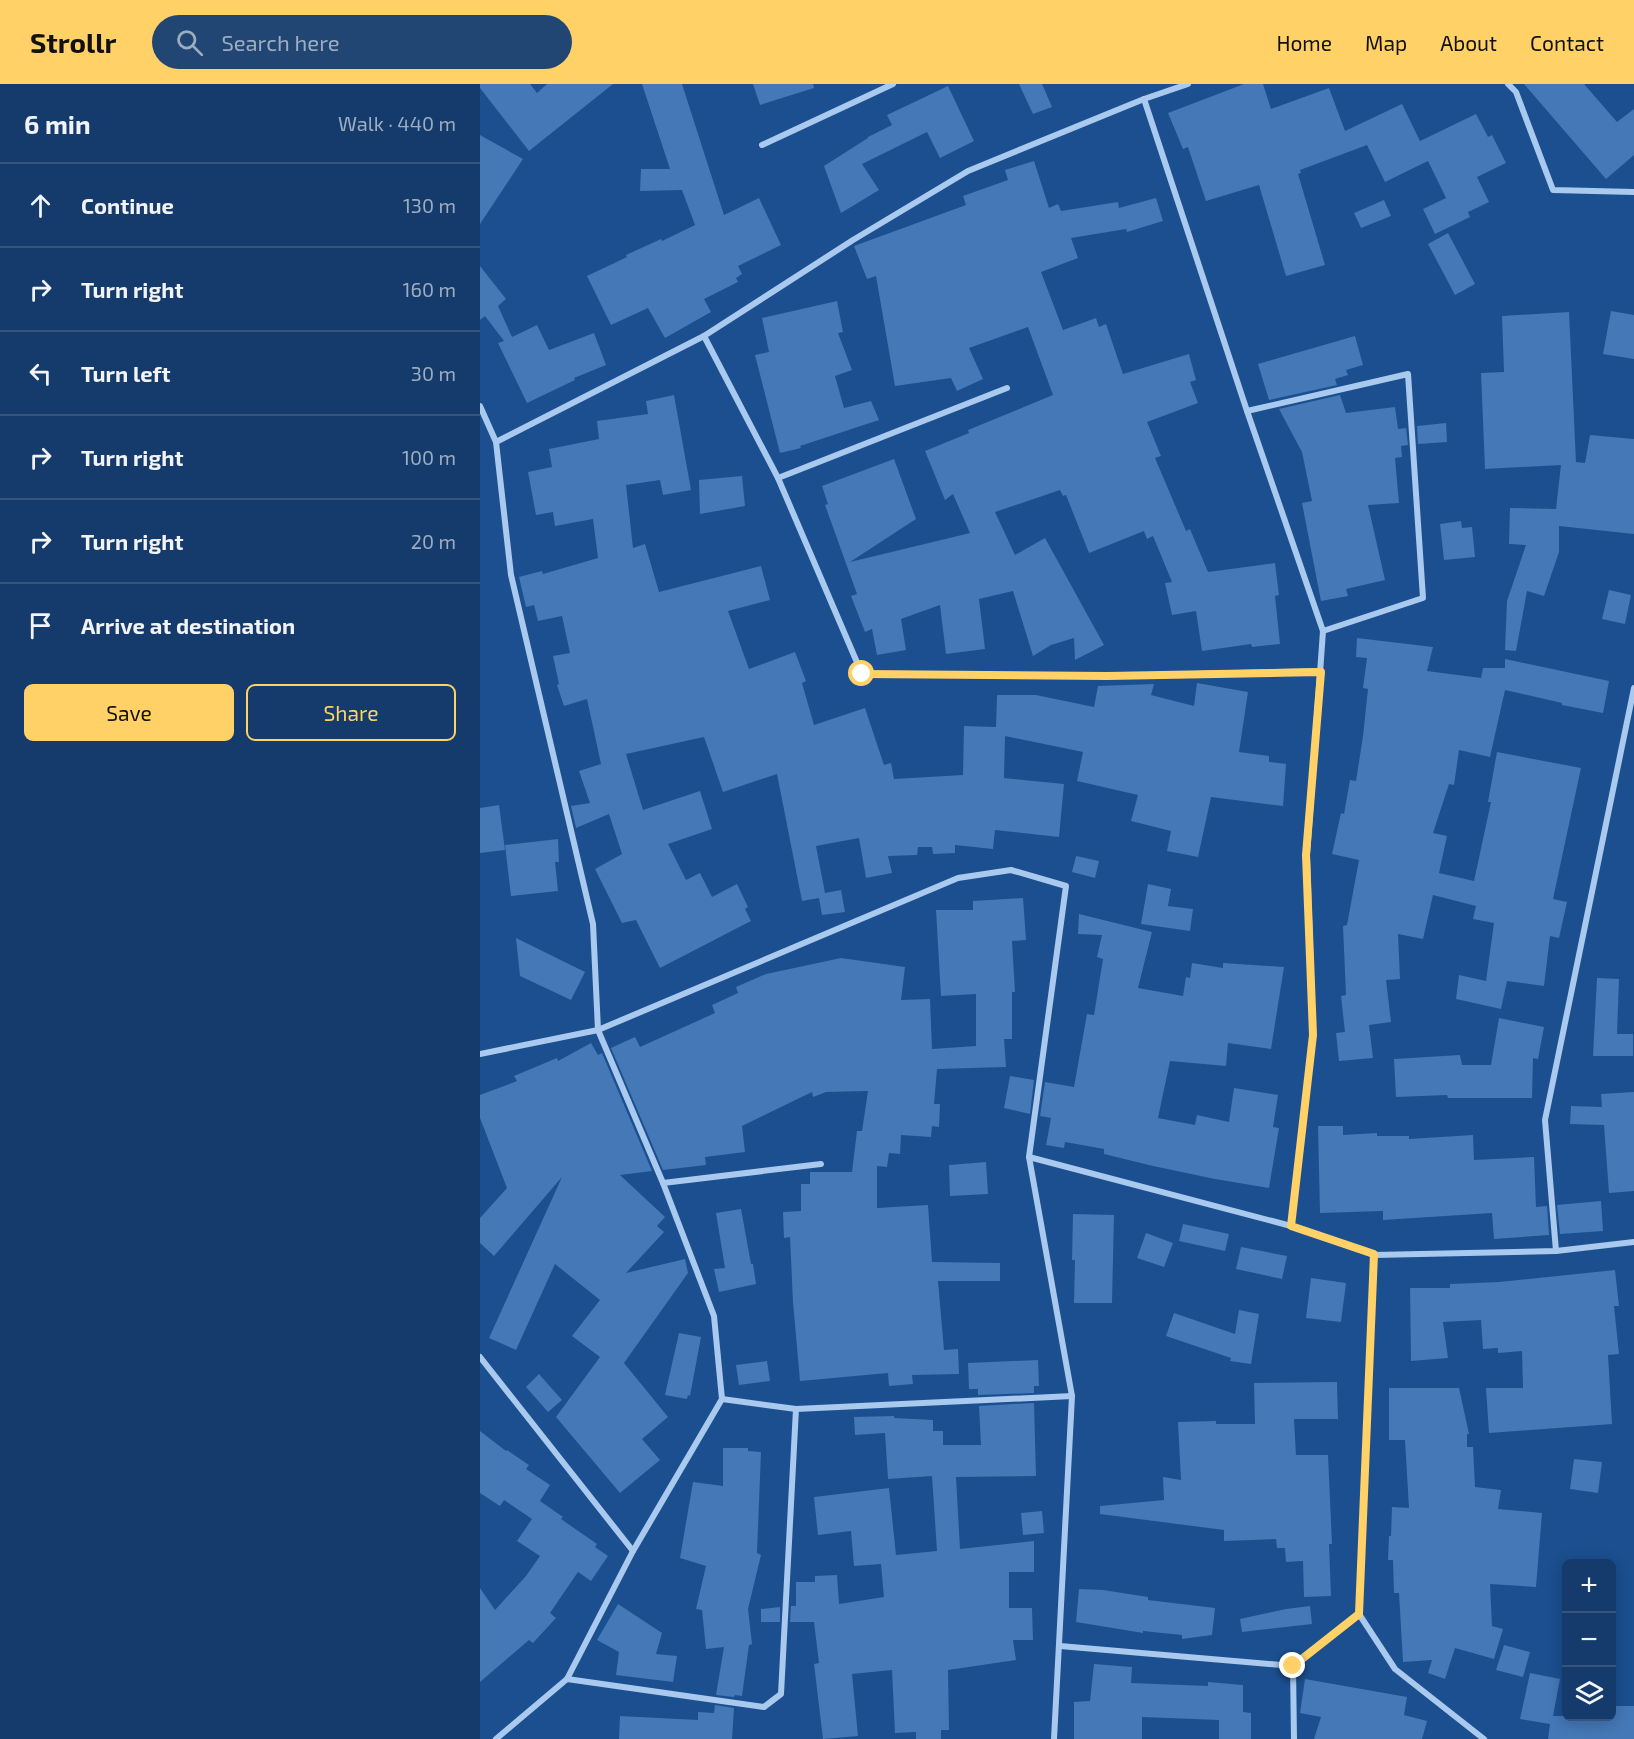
<!DOCTYPE html>
<meta charset="utf-8">
<style>
body{margin:0;font-family:"Exo 2",sans-serif;background:#214673;color:#f1f3f6}
.controls{position:absolute;right:18px;bottom:18px;display:grid;overflow:hidden;border-radius:9px;box-shadow:0 3px 15px #0003}
.controls button{width:54px;height:54px;display:grid;place-items:center;padding:0;border:0;border-bottom:2px solid #33557e;background:#143b6b;color:#f1f3f6;font:30px sans-serif}
.stop{position:absolute;width:18px;height:18px;margin:-14px;border:4px solid #ffd166;border-radius:50%;background:#fff}
.stop.end{background:#ffd166;border-color:#fff;box-shadow:0 2px 6px #0008}
.list{margin:0;padding:0;list-style:none}
h2{display:flex;justify-content:space-between;align-items:center;height:78px;margin:0;padding:0 24px;font-size:26px}
h2 small{font-size:20px;font-weight:400;color:#9dadc1}
.list li{display:grid;grid-template-columns:39px 1fr auto;gap:18px;align-items:center;box-sizing:border-box;height:84px;padding:0 24px;border-top:2px solid #33557e}
.list b{display:block;font-size:22px;white-space:nowrap}
.list em{font-size:20px;font-style:normal;color:#9dadc1}
.actions{display:flex;gap:12px;padding:18px 24px}
.actions a{flex:1;padding:14px 0;border:2px solid #ffd166;border-radius:9px;text-align:center;font-size:21px;color:#ffd166}
.actions .main{background:#ffd166;color:#111}
.icon{flex:none;width:33px;height:33px;fill:none;stroke:currentColor;stroke-width:2;stroke-linecap:round;stroke-linejoin:round}
.map{position:relative;flex:none;width:1154px;height:1655px;overflow:hidden}
header{display:flex;align-items:center;gap:36px;box-sizing:border-box;height:84px;padding:0 30px;background:#ffd166;color:#111}
header strong{font-size:28px}
nav{display:flex;gap:33px;margin-inline-start:auto;font-size:21px}
.search{width:420px;height:54px;background:#214673;display:flex;align-items:center;gap:15px;box-sizing:border-box;padding:0 21px;border-radius:33px;color:#9dadc1;font-size:22px}
main{display:flex}
aside{flex:1;background:#143b6b}
.map>svg:first-child{display:block}
.building{fill:#4478b7}
.lines{fill:none;stroke-linecap:round;stroke-linejoin:round}
.minor{stroke:#a9c9ee;stroke-width:6}
.route{stroke:#ffd166;stroke-width:8}
</style>
<header>
<strong>Strollr</strong>
<div class="search"><svg class="icon" aria-label="search" viewBox="0 0 24 24"><circle cx="10" cy="10" r="6"/><path d="M15 15l6 6"/></svg>Search here</div>
<nav><a>Home</a><a>Map</a><a>About</a><a>Contact</a></nav>
</header>
<main>
<aside>
<h2>6 min<small>Walk · 440 m</small></h2>
<ul class="list">
<li><svg class="icon" aria-label="ahead" viewBox="0 0 24 24"><path d="M12 20V5M6 11l6-6 6 6"/></svg><div><b>Continue</b></div><em>130 m</em></li>
<li><svg class="icon" aria-label="right" viewBox="0 0 24 24"><path d="M7 20v-9h11M14 6l5 5-5 5"/></svg><div><b>Turn right</b></div><em>160 m</em></li>
<li><svg class="icon" aria-label="left" viewBox="0 0 24 24"><path d="M17 20v-9H6M10 6l-5 5 5 5"/></svg><div><b>Turn left</b></div><em>30 m</em></li>
<li><svg class="icon" aria-label="right" viewBox="0 0 24 24"><path d="M7 20v-9h11M14 6l5 5-5 5"/></svg><div><b>Turn right</b></div><em>100 m</em></li>
<li><svg class="icon" aria-label="right" viewBox="0 0 24 24"><path d="M7 20v-9h11M14 6l5 5-5 5"/></svg><div><b>Turn right</b></div><em>20 m</em></li>
<li><svg class="icon" aria-label="arrive" viewBox="0 0 24 24"><path d="M6 21V4h12l-3 4 3 4H6"/></svg><div><b>Arrive at destination</b></div></li>
</ul>
<div class="actions"><a class="main">Save</a><a>Share</a></div>
</aside>
<div class="map">
<svg width="1154" height="1655" viewBox="0 0 1154 1655">
<rect width="100%" height="100%" fill="#1b4f8f"/>
<g class="building">
<path d="M 0,0 L 50,0 L 57,9 L 67,0 L 133,0 L 49,67 L 0,4 Z"/>
<path d="M 162,0 L 202,0 L 244,131 L 279,114 L 301,161 L 258,182 L 262,190 L 256,194 L 258,198 L 224,215 L 231,228 L 185,254 L 168,224 L 131,241 L 107,192 L 147,173 L 146,171 L 181,155 L 182,157 L 215,141 L 202,106 L 160,107 L 161,85 L 190,85 Z"/>
<path d="M 273,0 L 333,0 L 334,4 L 280,21 Z"/>
<path d="M 539,0 L 562,0 L 572,23 L 553,30 Z"/>
<path d="M 764,0 L 783,0 L 791,25 L 849,4 L 865,47 L 922,20 L 940,57 L 996,30 L 1008,53 L 1012,51 L 1026,79 L 997,93 L 1009,118 L 988,128 L 990,133 L 955,150 L 943,125 L 966,114 L 948,77 L 905,98 L 887,61 L 820,86 L 821,89 L 818,90 L 845,181 L 806,192 L 779,101 L 726,117 L 708,63 L 703,65 L 688,29 Z"/>
<path d="M 1044,0 L 1104,0 L 1137,38 L 1154,25 L 1154,71 L 1126,95 Z"/>
<path d="M 468,2 L 494,57 L 460,74 L 447,48 L 382,80 L 399,106 L 361,129 L 344,82 L 388,54 L 388,53 L 412,41 L 407,31 Z"/>
<path d="M 0,51 L 43,75 L 0,140 Z"/>
<path d="M 554,77 L 569,124 L 578,120 L 581,127 L 638,118 L 639,124 L 676,114 L 683,137 L 647,148 L 646,145 L 591,154 L 598,174 L 561,188 L 583,246 L 616,234 L 619,243 L 626,240 L 643,290 L 709,270 L 716,296 L 710,298 L 718,319 L 667,338 L 681,372 L 675,374 L 706,447 L 710,445 L 728,488 L 795,479 L 799,511 L 795,512 L 800,560 L 772,563 L 771,560 L 722,567 L 716,527 L 692,531 L 685,499 L 692,498 L 673,452 L 667,455 L 664,447 L 609,469 L 586,411 L 583,412 L 580,406 L 515,428 L 535,471 L 565,454 L 624,561 L 595,576 L 594,554 L 571,561 L 553,572 L 533,507 L 499,515 L 505,565 L 466,570 L 460,521 L 421,535 L 426,566 L 397,571 L 392,545 L 385,548 L 371,512 L 377,510 L 345,421 L 348,420 L 342,402 L 414,375 L 436,435 L 370,478 L 490,449 L 473,410 L 465,416 L 445,367 L 489,349 L 488,346 L 573,311 L 548,243 L 489,264 L 503,295 L 477,307 L 471,294 L 415,302 L 396,192 L 387,195 L 374,162 L 486,121 L 483,112 L 528,96 L 525,86 Z"/>
<path d="M 904,116 L 911,132 L 881,144 L 874,129 Z"/>
<path d="M 968,149 L 995,200 L 975,211 L 948,160 Z"/>
<path d="M 0,182 L 26,215 L 18,222 L 32,253 L 57,241 L 69,266 L 114,249 L 126,281 L 94,294 L 95,296 L 47,319 L 18,259 L 24,257 L 5,232 L 0,236 Z"/>
<path d="M 357,217 L 363,248 L 358,249 L 372,286 L 355,292 L 364,324 L 391,317 L 399,336 L 320,362 L 321,364 L 300,369 L 275,271 L 289,268 L 282,234 Z"/>
<path d="M 1131,227 L 1154,231 L 1154,275 L 1123,270 Z"/>
<path d="M 1089,228 L 1096,378 L 1105,379 L 1110,351 L 1154,355 L 1154,450 L 1079,442 L 1079,468 L 1064,512 L 1047,507 L 1036,567 L 1025,566 L 1027,517 L 1046,461 L 1029,460 L 1030,424 L 1076,425 L 1081,381 L 1005,385 L 1001,289 L 1024,288 L 1022,232 Z"/>
<path d="M 875,252 L 883,281 L 866,286 L 868,291 L 855,295 L 857,301 L 789,316 L 778,280 Z"/>
<path d="M 194,311 L 211,406 L 183,411 L 180,396 L 146,401 L 153,464 L 165,460 L 179,508 L 281,482 L 290,516 L 248,527 L 269,585 L 315,568 L 326,597 L 322,599 L 334,641 L 385,624 L 404,681 L 411,679 L 414,695 L 483,691 L 484,642 L 516,643 L 517,611 L 556,611 L 614,623 L 618,602 L 674,600 L 671,611 L 714,622 L 717,599 L 768,608 L 759,668 L 789,672 L 789,678 L 806,680 L 803,722 L 731,713 L 718,773 L 687,767 L 691,747 L 651,737 L 658,711 L 597,697 L 603,668 L 525,652 L 524,694 L 584,700 L 579,753 L 515,746 L 513,765 L 475,761 L 475,769 L 453,770 L 452,763 L 438,763 L 437,771 L 408,772 L 412,789 L 386,794 L 379,754 L 336,762 L 345,809 L 361,806 L 365,828 L 342,831 L 339,814 L 322,817 L 297,690 L 243,708 L 224,653 L 146,670 L 163,726 L 220,707 L 232,745 L 188,760 L 206,796 L 220,789 L 232,813 L 257,800 L 268,823 L 265,825 L 271,837 L 180,884 L 156,836 L 142,839 L 115,785 L 142,770 L 129,730 L 96,744 L 91,722 L 110,719 L 99,687 L 121,680 L 107,615 L 84,622 L 77,601 L 79,600 L 73,572 L 90,569 L 82,532 L 58,537 L 54,521 L 46,523 L 39,493 L 62,487 L 63,490 L 118,474 L 113,435 L 75,442 L 73,428 L 56,431 L 48,388 L 72,383 L 69,365 L 119,355 L 117,337 L 168,330 L 166,317 Z"/>
<path d="M 860,311 L 866,329 L 915,323 L 918,345 L 926,344 L 928,361 L 921,362 L 922,373 L 915,374 L 919,419 L 888,421 L 905,496 L 866,505 L 868,512 L 841,517 L 822,419 L 832,417 L 822,368 L 799,325 Z"/>
<path d="M 966,339 L 967,358 L 938,360 L 937,342 Z"/>
<path d="M 262,392 L 265,422 L 220,430 L 219,396 Z"/>
<path d="M 981,437 L 982,444 L 992,443 L 995,473 L 964,476 L 960,440 Z"/>
<path d="M 1129,506 L 1151,511 L 1145,540 L 1122,535 Z"/>
<path d="M 877,554 L 953,563 L 947,587 L 1001,594 L 1003,584 L 1025,584 L 1025,575 L 1129,597 L 1123,629 L 1082,621 L 1082,619 L 1025,606 L 1010,673 L 979,666 L 974,701 L 969,700 L 953,749 L 967,752 L 959,789 L 994,797 L 1011,718 L 1008,718 L 1017,668 L 1101,684 L 1073,815 L 1087,818 L 1079,854 L 1070,852 L 1064,902 L 1027,897 L 1021,925 L 976,915 L 979,891 L 1006,897 L 1014,839 L 993,835 L 996,822 L 953,811 L 943,855 L 918,850 L 920,895 L 906,896 L 911,938 L 889,941 L 893,974 L 859,977 L 856,949 L 865,948 L 861,912 L 866,911 L 863,842 L 867,841 L 879,776 L 852,770 L 861,729 L 864,730 L 870,696 L 876,697 L 883,652 L 888,605 L 883,604 L 887,574 L 876,573 Z"/>
<path d="M 19,721 L 25,766 L 0,769 L 0,724 Z"/>
<path d="M 78,755 L 79,778 L 75,778 L 78,807 L 31,812 L 25,761 Z"/>
<path d="M 596,772 L 619,777 L 615,794 L 592,788 Z"/>
<path d="M 668,800 L 691,805 L 688,822 L 713,825 L 710,847 L 661,840 Z"/>
<path d="M 543,814 L 546,856 L 532,857 L 535,908 L 532,908 L 532,955 L 524,955 L 526,983 L 457,985 L 454,1020 L 460,1020 L 459,1043 L 452,1042 L 451,1053 L 421,1051 L 420,1070 L 409,1069 L 407,1083 L 397,1082 L 397,1124 L 448,1121 L 452,1178 L 520,1179 L 520,1197 L 458,1197 L 464,1266 L 478,1265 L 479,1290 L 432,1291 L 433,1300 L 409,1302 L 408,1289 L 320,1297 L 313,1218 L 310,1153 L 304,1154 L 303,1128 L 321,1127 L 321,1100 L 330,1100 L 330,1088 L 372,1088 L 377,1047 L 382,1047 L 388,1007 L 346,1008 L 333,1013 L 332,1008 L 262,1042 L 265,1068 L 225,1073 L 226,1081 L 183,1086 L 131,964 L 155,953 L 160,963 L 235,929 L 232,921 L 258,909 L 256,903 L 286,890 L 361,874 L 425,883 L 421,916 L 450,915 L 452,965 L 496,962 L 496,910 L 461,912 L 456,826 L 493,826 L 493,817 Z"/>
<path d="M 599,830 L 672,848 L 658,904 L 703,912 L 706,893 L 710,894 L 712,879 L 743,884 L 743,879 L 804,883 L 791,965 L 748,959 L 746,982 L 690,977 L 678,1034 L 715,1041 L 717,1031 L 749,1038 L 754,1004 L 798,1011 L 793,1043 L 799,1044 L 789,1104 L 735,1095 L 673,1082 L 624,1070 L 624,1065 L 585,1058 L 584,1064 L 566,1061 L 571,1034 L 560,1032 L 565,998 L 594,1003 L 607,930 L 614,931 L 623,875 L 617,873 L 622,851 L 598,850 Z"/>
<path d="M 36,854 L 105,888 L 91,916 L 40,892 Z"/>
<path d="M 1117,894 L 1139,895 L 1137,950 L 1153,950 L 1153,972 L 1113,972 Z"/>
<path d="M 1019,934 L 1064,943 L 1058,975 L 1053,974 L 1052,1014 L 968,1014 L 967,1011 L 916,1013 L 914,975 L 980,971 L 982,981 L 1011,981 Z"/>
<path d="M 111,959 L 118,971 L 122,969 L 172,1087 L 140,1091 L 185,1133 L 177,1142 L 184,1148 L 146,1189 L 205,1175 L 208,1189 L 144,1279 L 188,1333 L 162,1355 L 180,1376 L 140,1409 L 76,1333 L 120,1273 L 92,1252 L 120,1216 L 75,1180 L 36,1266 L 9,1254 L 82,1093 L 14,1172 L 0,1159 L 0,1134 L 27,1104 L 0,1034 L 0,1011 L 37,997 L 34,992 L 77,974 L 78,977 Z"/>
<path d="M 530,992 L 554,996 L 550,1030 L 524,1024 Z"/>
<path d="M 1154,1008 L 1154,1107 L 1129,1109 L 1124,1041 L 1090,1040 L 1091,1022 L 1122,1023 L 1121,1010 Z"/>
<path d="M 838,1042 L 863,1042 L 863,1051 L 897,1049 L 897,1052 L 929,1052 L 929,1055 L 993,1051 L 994,1076 L 1054,1073 L 1056,1123 L 1067,1122 L 1069,1151 L 1014,1155 L 1012,1129 L 903,1136 L 903,1127 L 840,1129 Z"/>
<path d="M 506,1078 L 508,1110 L 470,1112 L 469,1081 Z"/>
<path d="M 1121,1117 L 1123,1147 L 1080,1150 L 1077,1121 Z"/>
<path d="M 261,1125 L 271,1180 L 273,1180 L 276,1200 L 239,1208 L 234,1185 L 245,1184 L 236,1129 Z"/>
<path d="M 593,1130 L 634,1131 L 632,1219 L 594,1219 L 595,1176 L 592,1176 Z"/>
<path d="M 703,1140 L 749,1150 L 745,1167 L 699,1157 Z"/>
<path d="M 666,1149 L 693,1159 L 684,1183 L 657,1174 Z"/>
<path d="M 761,1163 L 807,1172 L 802,1195 L 756,1185 Z"/>
<path d="M 1135,1186 L 1139,1222 L 1134,1222 L 1139,1270 L 1128,1271 L 1132,1340 L 1009,1349 L 1006,1304 L 1043,1304 L 1042,1267 L 1018,1269 L 1018,1264 L 1003,1265 L 1001,1236 L 963,1238 L 968,1274 L 931,1277 L 930,1204 L 970,1204 L 970,1200 L 1019,1198 Z"/>
<path d="M 831,1194 L 866,1199 L 861,1238 L 826,1234 Z"/>
<path d="M 759,1226 L 779,1230 L 771,1280 L 750,1277 L 751,1274 L 686,1252 L 694,1229 L 755,1250 Z"/>
<path d="M 199,1249 L 221,1253 L 210,1312 L 208,1311 L 207,1315 L 185,1311 Z"/>
<path d="M 558,1276 L 559,1302 L 554,1302 L 554,1309 L 498,1311 L 498,1305 L 489,1305 L 488,1279 Z"/>
<path d="M 287,1277 L 290,1297 L 259,1301 L 256,1281 Z"/>
<path d="M 59,1290 L 82,1316 L 68,1328 L 46,1303 Z"/>
<path d="M 857,1298 L 858,1335 L 814,1335 L 816,1371 L 848,1371 L 852,1460 L 849,1460 L 851,1512 L 824,1513 L 823,1477 L 806,1478 L 805,1464 L 797,1464 L 796,1455 L 744,1457 L 744,1446 L 620,1430 L 620,1422 L 684,1416 L 683,1393 L 701,1396 L 698,1338 L 736,1337 L 736,1340 L 775,1340 L 774,1299 Z"/>
<path d="M 909,1304 L 979,1304 L 989,1350 L 987,1350 L 987,1363 L 993,1363 L 995,1403 L 1021,1406 L 1018,1425 L 1062,1429 L 1056,1503 L 1010,1500 L 1012,1542 L 1023,1545 L 1014,1575 L 975,1564 L 965,1595 L 948,1589 L 952,1576 L 923,1578 L 919,1509 L 914,1509 L 913,1476 L 908,1476 L 909,1452 L 911,1452 L 912,1423 L 929,1424 L 925,1356 L 909,1356 Z"/>
<path d="M 554,1319 L 556,1392 L 476,1393 L 480,1465 L 554,1457 L 554,1488 L 529,1488 L 529,1524 L 552,1524 L 553,1556 L 533,1556 L 536,1576 L 468,1586 L 469,1646 L 461,1646 L 461,1655 L 436,1655 L 436,1648 L 415,1649 L 412,1586 L 372,1590 L 378,1652 L 343,1655 L 334,1580 L 339,1579 L 334,1538 L 310,1538 L 311,1522 L 316,1522 L 316,1498 L 335,1498 L 335,1492 L 357,1491 L 359,1520 L 404,1513 L 401,1480 L 374,1482 L 371,1447 L 338,1451 L 334,1413 L 409,1404 L 416,1471 L 457,1467 L 452,1392 L 408,1395 L 405,1349 L 375,1351 L 374,1333 L 414,1332 L 414,1334 L 453,1336 L 453,1347 L 463,1347 L 463,1361 L 501,1361 L 499,1322 Z"/>
<path d="M 0,1347 L 26,1367 L 27,1366 L 49,1381 L 46,1385 L 70,1401 L 60,1417 L 83,1433 L 81,1435 L 117,1460 L 115,1463 L 128,1472 L 111,1497 L 98,1488 L 70,1529 L 76,1534 L 53,1559 L 49,1556 L 0,1598 L 0,1504 L 15,1526 L 46,1492 L 60,1472 L 37,1457 L 52,1435 L 24,1416 L 20,1422 L 0,1409 Z"/>
<path d="M 243,1364 L 268,1364 L 268,1367 L 281,1368 L 277,1469 L 281,1471 L 268,1525 L 272,1560 L 269,1561 L 262,1612 L 255,1611 L 254,1613 L 236,1611 L 244,1563 L 226,1565 L 222,1526 L 216,1525 L 226,1482 L 200,1474 L 213,1398 L 243,1402 Z"/>
<path d="M 1094,1375 L 1122,1378 L 1118,1409 L 1090,1405 Z"/>
<path d="M 562,1427 L 564,1449 L 543,1451 L 541,1429 Z"/>
<path d="M 599,1505 L 623,1506 L 668,1513 L 668,1516 L 735,1524 L 732,1551 L 702,1555 L 702,1551 L 663,1547 L 663,1549 L 596,1538 Z"/>
<path d="M 138,1520 L 182,1549 L 176,1570 L 197,1572 L 193,1598 L 136,1591 L 139,1568 L 117,1556 Z"/>
<path d="M 830,1522 L 832,1540 L 762,1548 L 760,1535 L 806,1525 Z"/>
<path d="M 300,1523 L 300,1538 L 281,1538 L 281,1525 Z"/>
<path d="M 1024,1561 L 1050,1568 L 1043,1593 L 1016,1586 Z"/>
<path d="M 614,1580 L 652,1583 L 651,1599 L 728,1602 L 728,1598 L 763,1601 L 763,1628 L 771,1629 L 771,1655 L 739,1655 L 739,1636 L 662,1633 L 662,1655 L 594,1655 L 594,1618 L 610,1617 Z"/>
<path d="M 1050,1589 L 1080,1595 L 1073,1632 L 1131,1632 L 1131,1622 L 1154,1622 L 1154,1655 L 1068,1655 L 1070,1640 L 1040,1635 Z"/>
<path d="M 825,1595 L 927,1613 L 924,1631 L 947,1637 L 942,1655 L 834,1655 L 841,1633 L 820,1629 Z"/>
<path d="M 235,1621 L 254,1624 L 252,1655 L 139,1655 L 140,1632 L 218,1636 L 218,1628 L 234,1629 Z"/>
</g>
<g class="lines">
<g class="minor">
<path d="M 1028,0 L 1036,8 L 1073,106 L 1154,108"/>
<path d="M 664,15 L 767,327 L 843,547 L 827,771 L 833,951 L 811,1142"/>
<path d="M 282,61 L 413,0"/>
<path d="M 224,252 L 298,394 L 382,590 L 627,592 L 841,587"/>
<path d="M 0,322 L 16,358 L 31,491 L 113,840 L 118,946 L 183,1099 L 234,1232 L 242,1315 L 153,1467 L 87,1595 L 16,1655"/>
<path d="M 767,327 L 928,290 L 943,514 L 843,547"/>
<path d="M 16,358 L 224,252 L 373,156 L 488,87 L 664,15 L 708,0"/>
<path d="M 298,394 L 527,304"/>
<path d="M 0,970 L 118,946 L 478,794 L 531,786 L 586,802 L 549,1073 L 592,1312 L 574,1655"/>
<path d="M 549,1073 L 811,1142 L 894,1171 L 1076,1167 L 1154,1158"/>
<path d="M 183,1099 L 341,1080"/>
<path d="M 1076,1167 L 1065,1036 L 1154,604"/>
<path d="M 0,1273 L 153,1467"/>
<path d="M 242,1315 L 316,1325 L 592,1312"/>
<path d="M 879,1530 L 894,1171"/>
<path d="M 580,1562 L 813,1582 L 879,1530 L 915,1585 L 1004,1655"/>
<path d="M 813,1582 L 814,1655"/>
<path d="M 87,1595 L 284,1623 L 301,1610 L 316,1325"/>
</g>
</g>
<g class="lines">
<path class="route" d="M 382,590 L 627,592 L 841,588 L 826,771 L 833,951 L 811,1142 L 894,1170 L 879,1530 L 813,1582"/>
</g>
</svg>
<div class="controls">
<button>+</button>
<button>−</button>
<button><svg class="icon" aria-label="layers" viewBox="0 0 24 24"><path d="M12 4l9 5-9 5-9-5zM3 14l9 5 9-5"/></svg></button>
</div>
<div class="stop" style="left:382px;top:590px"></div>
<div class="stop end" style="left:813px;top:1582px"></div>
</div>
</main>
